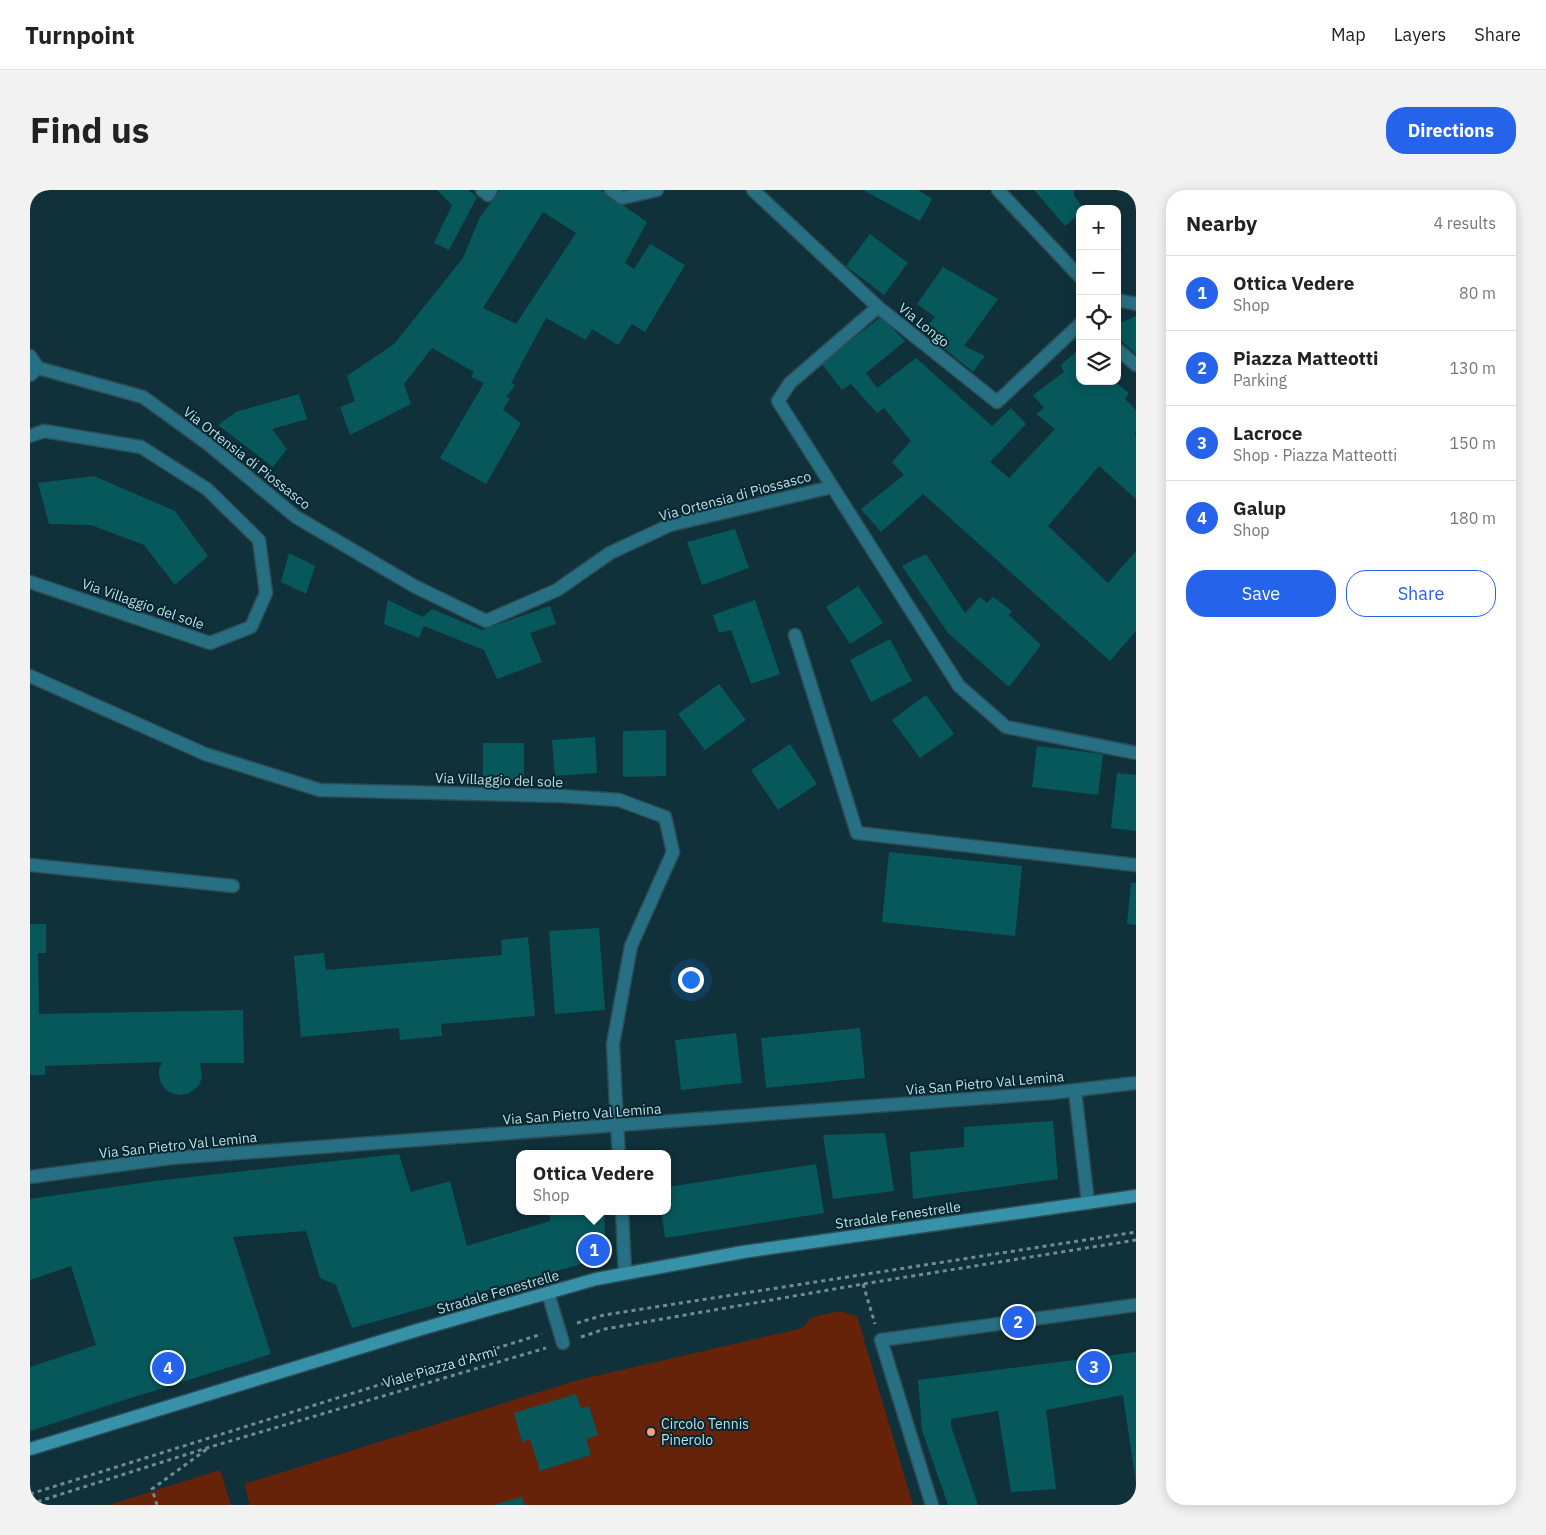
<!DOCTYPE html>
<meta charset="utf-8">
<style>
body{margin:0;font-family:"IBM Plex Sans",sans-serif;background:#f2f2f2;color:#222}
.controls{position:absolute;right:15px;top:15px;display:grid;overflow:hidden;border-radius:10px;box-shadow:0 2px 12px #0003}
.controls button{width:45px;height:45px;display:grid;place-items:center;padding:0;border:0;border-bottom:1px solid #e0e0e0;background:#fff;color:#222;font:25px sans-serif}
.you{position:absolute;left:660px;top:789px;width:18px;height:18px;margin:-12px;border:4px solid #fff;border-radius:50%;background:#1a73e8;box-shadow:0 0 0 8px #1a73e833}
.badge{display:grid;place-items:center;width:32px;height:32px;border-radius:50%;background:#2563eb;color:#fff;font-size:16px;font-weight:700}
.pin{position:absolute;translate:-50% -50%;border:2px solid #fff;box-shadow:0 1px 5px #0006}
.popup{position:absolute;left:486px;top:960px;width:155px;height:65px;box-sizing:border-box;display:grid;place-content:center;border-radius:10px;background:#fff;filter:drop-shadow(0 1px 4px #0005);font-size:16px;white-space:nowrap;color:#767676}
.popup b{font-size:19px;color:#222}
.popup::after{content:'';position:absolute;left:50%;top:100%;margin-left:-10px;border:10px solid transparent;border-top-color:#fff}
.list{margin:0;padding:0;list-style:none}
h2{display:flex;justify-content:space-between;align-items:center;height:65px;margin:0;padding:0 20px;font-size:21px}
h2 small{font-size:16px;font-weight:400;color:#767676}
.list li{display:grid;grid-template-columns:32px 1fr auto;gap:15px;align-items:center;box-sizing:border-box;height:75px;padding:0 20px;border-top:1px solid #e0e0e0}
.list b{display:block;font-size:19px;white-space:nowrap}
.list p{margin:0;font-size:16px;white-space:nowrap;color:#767676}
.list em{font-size:16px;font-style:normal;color:#767676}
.actions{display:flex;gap:10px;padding:15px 20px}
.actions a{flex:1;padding:11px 0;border:1px solid #2563eb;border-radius:20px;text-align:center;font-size:18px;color:#2563eb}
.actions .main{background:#2563eb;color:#fff}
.icon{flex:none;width:28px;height:28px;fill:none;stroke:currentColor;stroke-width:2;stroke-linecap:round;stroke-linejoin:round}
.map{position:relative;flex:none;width:1106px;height:1315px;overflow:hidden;border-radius:20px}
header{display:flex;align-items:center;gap:30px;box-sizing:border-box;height:70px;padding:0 25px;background:#fff;border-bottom:1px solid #e0e0e0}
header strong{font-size:24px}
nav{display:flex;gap:28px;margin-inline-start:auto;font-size:18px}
.intro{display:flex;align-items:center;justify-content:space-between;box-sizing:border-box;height:120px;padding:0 30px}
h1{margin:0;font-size:35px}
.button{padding:12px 22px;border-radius:20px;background:#2563eb;color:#fff;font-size:18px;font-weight:700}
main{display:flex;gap:30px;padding:0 30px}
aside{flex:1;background:#fff;border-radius:20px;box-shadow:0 2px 12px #0003}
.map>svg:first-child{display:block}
.green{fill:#662309}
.building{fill:#06585b;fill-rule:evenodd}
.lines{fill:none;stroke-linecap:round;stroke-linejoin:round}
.lane-casing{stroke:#2c4d56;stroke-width:15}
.street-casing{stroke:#2c4d56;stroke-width:15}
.secondary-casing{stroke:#2c4d56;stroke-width:15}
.path{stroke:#6d8c95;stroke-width:3;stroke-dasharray:4 4;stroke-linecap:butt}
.lane{stroke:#276f82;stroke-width:12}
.street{stroke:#276f82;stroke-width:12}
.secondary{stroke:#3691a9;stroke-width:12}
.poi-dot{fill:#f39f83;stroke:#052730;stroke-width:2}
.labels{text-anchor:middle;stroke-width:4;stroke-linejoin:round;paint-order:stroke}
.street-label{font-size:14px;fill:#c0dee7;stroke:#052730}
.poi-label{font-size:14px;fill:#c0dee7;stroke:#052730;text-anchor:start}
</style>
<header>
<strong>Turnpoint</strong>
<nav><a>Map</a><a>Layers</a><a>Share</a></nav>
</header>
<div class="intro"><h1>Find us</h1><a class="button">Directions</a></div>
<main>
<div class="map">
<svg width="1106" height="1315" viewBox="0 0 1106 1315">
<rect width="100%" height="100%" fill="#10313a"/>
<g class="green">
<path d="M 809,1121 L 827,1126 L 883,1315 L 220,1315 L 214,1294 L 548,1190 L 773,1138 L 782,1127 Z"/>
<path d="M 190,1280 L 201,1315 L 79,1315 Z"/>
</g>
<g class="building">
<path d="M 407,0 L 438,0 L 447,7 L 419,60 L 404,53 L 422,15 Z"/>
<path d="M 470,0 L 571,0 L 617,32 L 595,73 L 604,79 L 620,54 L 655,75 L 615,142 L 602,134 L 588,155 L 562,139 L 556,150 L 516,128 L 481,193 L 485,195 L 476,207 L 480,208 L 473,220 L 491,233 L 456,294 L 410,268 L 454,193 L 441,187 L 444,182 L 402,158 L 374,194 L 381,214 L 320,245 L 310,217 L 325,211 L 317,186 L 364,154 L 433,68 L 450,27 ZM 513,22 L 546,43 L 486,134 L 453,118 Z"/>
<path d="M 833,0 L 888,0 L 902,9 L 890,31 Z"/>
<path d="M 1004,0 L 1044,0 L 1044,6 L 1054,19 L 1050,19 L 1050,24 L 1035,36 Z"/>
<path d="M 840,44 L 878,73 L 854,105 L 816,76 Z"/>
<path d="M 913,77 L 968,109 L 934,156 L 955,166 L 943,182 L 893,141 L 905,127 L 887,114 Z"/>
<path d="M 1106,126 L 1106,164 L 1087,147 L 1087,134 Z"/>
<path d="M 851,127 L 875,151 L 836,183 L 847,198 L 886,168 L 962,236 L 981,218 L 996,234 L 960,272 L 979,288 L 1025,239 L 1006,224 L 1014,218 L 1003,205 L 1034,182 L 1031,175 L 1046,162 L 1050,166 L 1050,191 L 1060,191 L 1063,194 L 1066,191 L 1084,191 L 1099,203 L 1095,209 L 1106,220 L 1106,242 L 1104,244 L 1106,245 L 1106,309 L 1069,276 L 1018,336 L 1078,393 L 1106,361 L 1106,441 L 1080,471 L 893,304 L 851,342 L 831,319 L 874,285 L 862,272 L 881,251 L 854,218 L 847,223 L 821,194 L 812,200 L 791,173 Z"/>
<path d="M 269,204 L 277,229 L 242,239 L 257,259 L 243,277 L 188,235 L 206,222 Z"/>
<path d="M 64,286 L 145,321 L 178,366 L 145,395 L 114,355 L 61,335 L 19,334 L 8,293 Z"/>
<path d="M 705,339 L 719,378 L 672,395 L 657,352 Z"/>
<path d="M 259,363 L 285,376 L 276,404 L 251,392 Z"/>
<path d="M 896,364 L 935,423 L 950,407 L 957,413 L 963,407 L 982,421 L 979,425 L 1011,455 L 979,497 L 918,443 L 872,376 Z"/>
<path d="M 828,396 L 853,433 L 820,454 L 796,417 Z"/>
<path d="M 358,410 L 393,427 L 402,419 L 452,440 L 520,416 L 526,434 L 500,443 L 512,472 L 467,489 L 454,460 L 394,436 L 389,448 L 354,434 Z"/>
<path d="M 725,410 L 750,484 L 721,494 L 701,440 L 689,443 L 683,425 Z"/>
<path d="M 860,449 L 882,491 L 841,512 L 820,470 Z"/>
<path d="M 689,494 L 716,530 L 675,560 L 648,524 Z"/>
<path d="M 896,505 L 924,544 L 890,568 L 862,530 Z"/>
<path d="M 636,540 L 636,586 L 593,587 L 593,541 Z"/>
<path d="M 565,547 L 567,583 L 525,586 L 522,550 Z"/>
<rect x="453" y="553" width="41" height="37"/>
<path d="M 760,554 L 787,594 L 748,620 L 721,580 Z"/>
<path d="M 1007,556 L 1073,564 L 1068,605 L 1002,597 Z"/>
<path d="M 1087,583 L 1106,585 L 1106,641 L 1081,638 Z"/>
<path d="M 859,662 L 992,676 L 985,746 L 852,732 Z"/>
<path d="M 1101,693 L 1106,693 L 1106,735 L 1097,734 Z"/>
<path d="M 0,734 L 16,734 L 16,763 L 8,763 L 9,824 L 213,820 L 214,873 L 170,873 L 172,888 L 169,895 L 164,900 L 157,904 L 150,905 L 142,903 L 136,900 L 131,893 L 129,886 L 129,879 L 132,872 L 15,876 L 15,885 L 0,885 Z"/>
<path d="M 569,738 L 575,820 L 525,824 L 519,741 Z"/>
<path d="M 498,747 L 505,826 L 411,834 L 412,846 L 370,850 L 369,838 L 271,847 L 264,766 L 294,763 L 296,780 L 472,765 L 471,750 Z"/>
<path d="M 830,838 L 835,888 L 736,898 L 731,848 Z"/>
<path d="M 706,843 L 712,893 L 651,900 L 645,850 Z"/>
<path d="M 1023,931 L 1028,989 L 883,1009 L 880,962 L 934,957 L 934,937 Z"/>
<path d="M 855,943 L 864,1001 L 803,1009 L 793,945 Z"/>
<path d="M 369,964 L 381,1002 L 420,991 L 437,1056 L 520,1031 L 520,1021 L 574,1021 L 576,1067 L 322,1138 L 306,1095 L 290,1088 L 276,1041 L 203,1047 L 241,1164 L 85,1213 L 0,1241 L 0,1177 L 66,1155 L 41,1076 L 0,1090 L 0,1009 L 125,991 Z"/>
<path d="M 786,974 L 794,1023 L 635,1048 L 631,1021 L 638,1021 L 638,997 Z"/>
<path d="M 1106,1162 L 1106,1294 L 1093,1205 L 1016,1220 L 1026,1299 L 981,1302 L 968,1221 L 921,1229 L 921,1236 L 948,1315 L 918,1315 L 892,1240 L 888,1190 Z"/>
<path d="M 546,1204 L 551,1218 L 559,1216 L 568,1245 L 556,1249 L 561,1265 L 510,1281 L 500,1249 L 492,1252 L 484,1223 Z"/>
<path d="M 492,1307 L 495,1315 L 466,1315 L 466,1314 Z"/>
</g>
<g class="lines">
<g class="lane-casing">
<g id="lane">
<path d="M 0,246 L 14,241 L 111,257 L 177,299 L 229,350 L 236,403 L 221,437 L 180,453 L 0,392"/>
<path d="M 0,486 L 175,564 L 290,600 L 532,606 L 589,610 L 635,627 L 643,662 L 601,756 L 583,854 L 587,936"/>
<path d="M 0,675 L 203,696"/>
<path d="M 518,1103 L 533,1153"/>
</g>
</g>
<g class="street-casing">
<g id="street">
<path d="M 452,0 L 458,5 L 461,0"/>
<path d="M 581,0 L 592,8 L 627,0"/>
<path d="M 723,0 L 848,117 L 967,212 L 1050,134"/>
<path d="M 968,0 L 1050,87"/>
<path d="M 1087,110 L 1106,114"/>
<path d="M 848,117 L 760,193 L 748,211 L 929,496 L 976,537 L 1106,563"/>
<path d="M 1087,159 L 1106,175"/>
<path d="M 0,166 L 8,178 L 0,185"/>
<path d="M 8,178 L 113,207 L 178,254 L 266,327 L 384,396 L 456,431 L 527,400 L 580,363 L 640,335 L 802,297"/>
<path d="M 765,445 L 827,643 L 1106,675"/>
<path d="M 1045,901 L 1058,1013"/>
<path d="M 587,936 L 589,964"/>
<path d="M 0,987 L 141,968 L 1021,903 L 1106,893"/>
<path d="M 592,1021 L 595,1083"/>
<path d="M 902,1315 L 851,1150 L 1106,1115"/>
</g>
</g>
<g class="secondary-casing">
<path id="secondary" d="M 0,1259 L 391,1139 L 566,1089 L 713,1062 L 1106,1006"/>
</g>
<g class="path">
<path d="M 833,1094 L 845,1134"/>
<path d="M 547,1133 L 574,1125 L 1106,1042"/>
<path d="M 551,1147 L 575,1139 L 833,1094 L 1106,1050"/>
<path d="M 0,1304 L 512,1144"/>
<path d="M 0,1314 L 180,1257 L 516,1158"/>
<path d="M 127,1315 L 122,1299 L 177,1259"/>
</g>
<use href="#lane" class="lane"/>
<use href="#street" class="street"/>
<use href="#secondary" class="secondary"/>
</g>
<circle class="poi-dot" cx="621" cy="1242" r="5"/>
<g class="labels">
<g class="street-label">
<text transform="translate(894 135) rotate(39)" y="5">Via Longo</text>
<text transform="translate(217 268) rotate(38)" y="5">Via Ortensia di Piossasco</text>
<text transform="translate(705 306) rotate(-15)" y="5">Via Ortensia di Piossasco</text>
<text transform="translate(113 414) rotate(19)" y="5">Via Villaggio del sole</text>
<text transform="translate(469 590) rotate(2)" y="5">Via Villaggio del sole</text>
<text transform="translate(955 893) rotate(-5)" y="5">Via San Pietro Val Lemina</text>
<text transform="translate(552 924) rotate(-4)" y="5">Via San Pietro Val Lemina</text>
<text transform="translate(148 955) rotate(-6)" y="5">Via San Pietro Val Lemina</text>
<text transform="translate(868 1025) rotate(-8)" y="5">Stradale Fenestrelle</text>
<text transform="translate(468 1102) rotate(-16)" y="5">Stradale Fenestrelle</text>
<text transform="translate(410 1177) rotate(-16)" y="5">Viale Piazza d'Armi</text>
</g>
<g class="poi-label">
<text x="631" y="1239">Circolo Tennis<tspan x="631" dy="16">Pinerolo</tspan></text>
</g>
</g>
</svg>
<div class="controls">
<button>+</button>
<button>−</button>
<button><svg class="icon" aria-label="locate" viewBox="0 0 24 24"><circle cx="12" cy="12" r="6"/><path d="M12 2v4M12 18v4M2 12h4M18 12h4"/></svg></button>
<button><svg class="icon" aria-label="layers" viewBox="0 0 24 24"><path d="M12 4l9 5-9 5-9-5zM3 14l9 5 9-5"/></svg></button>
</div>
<div class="you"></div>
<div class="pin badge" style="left:564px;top:1060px">1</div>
<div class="popup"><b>Ottica Vedere</b>Shop</div>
<div class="pin badge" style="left:988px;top:1132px">2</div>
<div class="pin badge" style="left:1064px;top:1177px">3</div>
<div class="pin badge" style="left:138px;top:1178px">4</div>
</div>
<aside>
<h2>Nearby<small>4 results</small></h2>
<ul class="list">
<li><span class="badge">1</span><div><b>Ottica Vedere</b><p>Shop</p></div><em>80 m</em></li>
<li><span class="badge">2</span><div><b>Piazza Matteotti</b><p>Parking</p></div><em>130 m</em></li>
<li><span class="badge">3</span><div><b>Lacroce</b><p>Shop · Piazza Matteotti</p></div><em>150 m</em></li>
<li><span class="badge">4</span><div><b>Galup</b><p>Shop</p></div><em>180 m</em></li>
</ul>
<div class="actions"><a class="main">Save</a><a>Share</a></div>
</aside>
</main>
